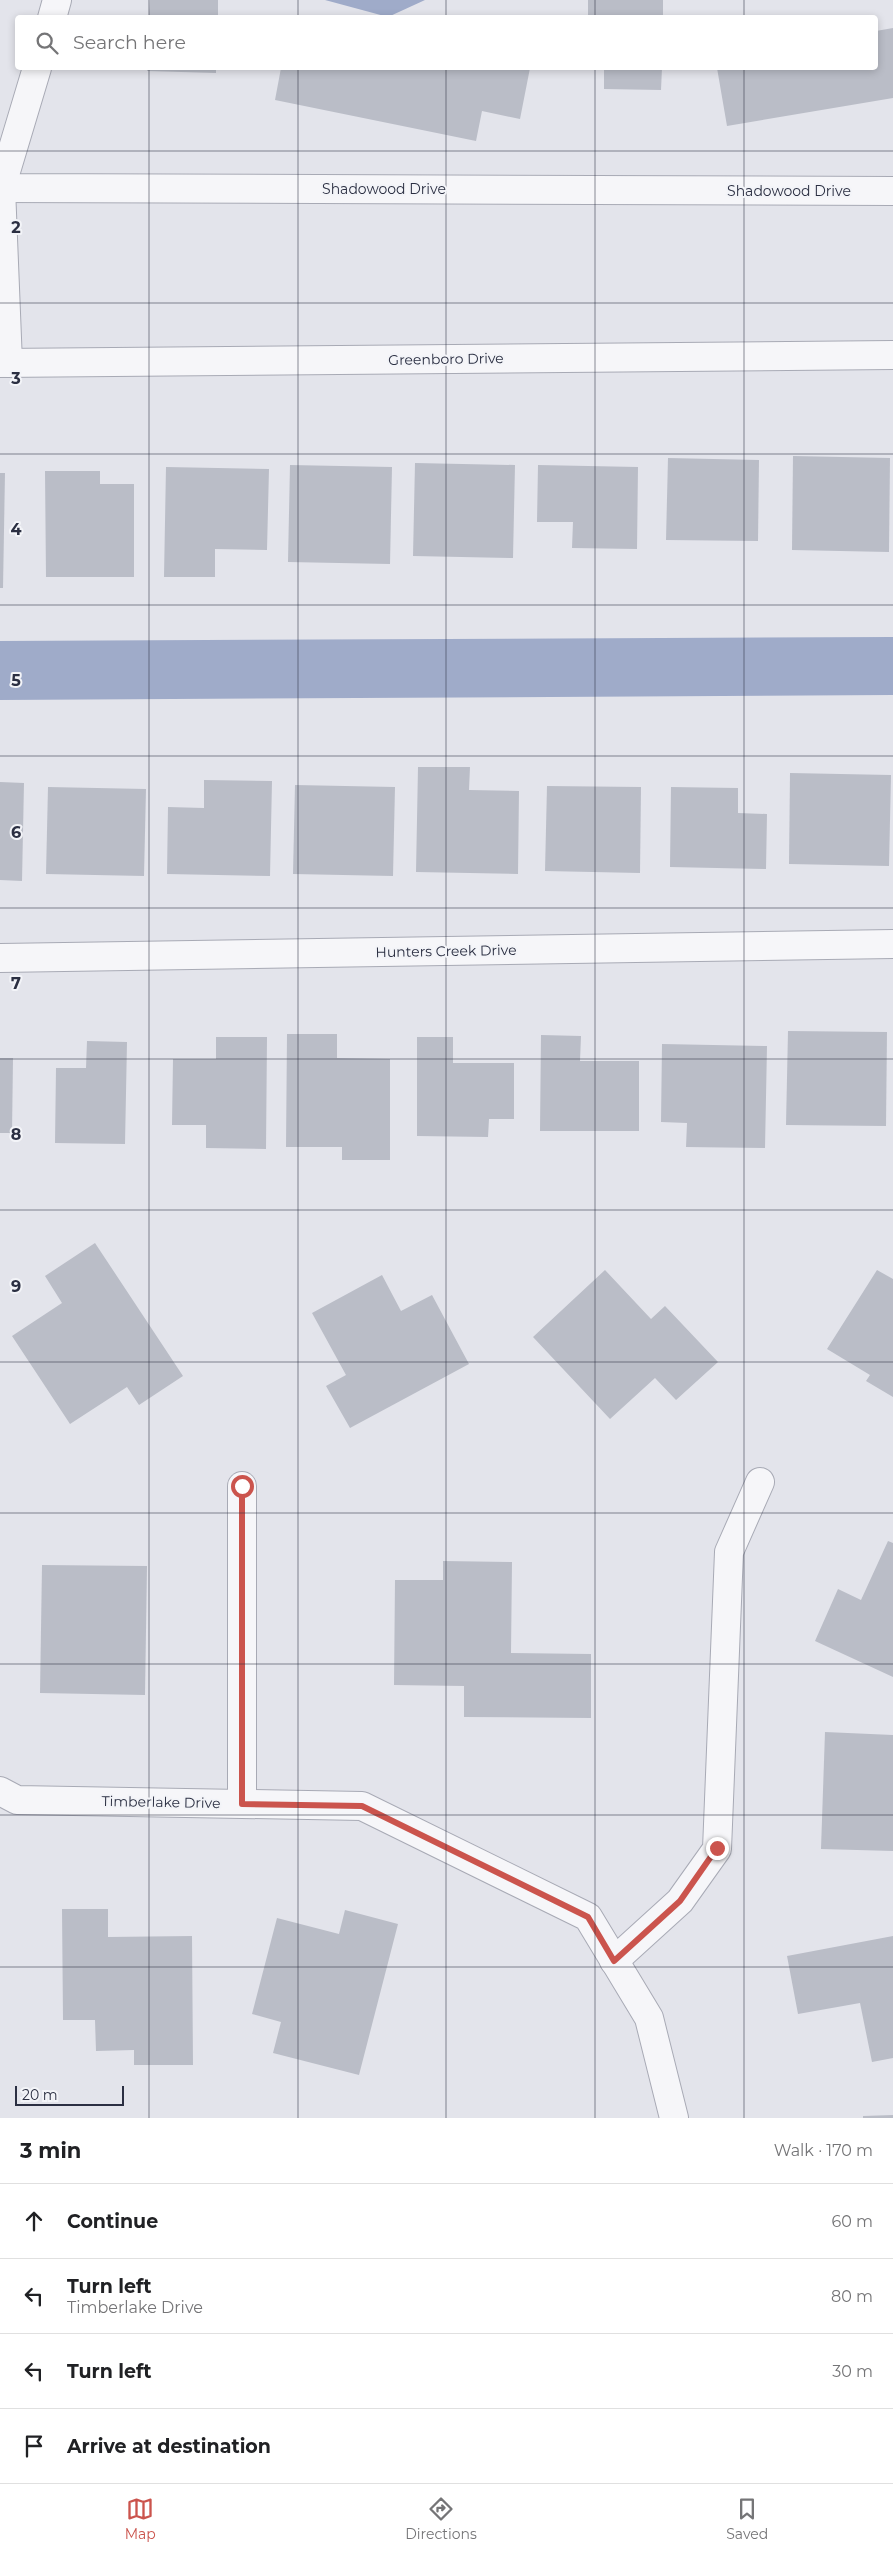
<!DOCTYPE html>
<meta charset="utf-8">
<style>
body{margin:0;font-family:Montserrat,sans-serif;background:#f2f2f2;color:#202124}
.scale{position:absolute;left:15px;bottom:12px;width:109px;box-sizing:border-box;padding-left:5px;border:2px solid #2b2f42;border-top:0;font-size:14px;line-height:18px;white-space:nowrap;color:#2b2f42;-webkit-text-stroke:4px #f3f4f8;paint-order:stroke}
.stop{position:absolute;width:15px;height:15px;margin:-11px;border:4px solid #cb544d;border-radius:50%;background:#fff}
.stop.end{background:#cb544d;border-color:#fff;box-shadow:0 1px 5px #0008}
.list{margin:0;padding:0;list-style:none}
h2{display:flex;justify-content:space-between;align-items:center;height:65px;margin:0;padding:0 20px;font-size:21px}
h2 small{font-size:16px;font-weight:400;color:#757577}
.list li{display:grid;grid-template-columns:32px 1fr auto;gap:15px;align-items:center;box-sizing:border-box;height:75px;padding:0 20px;border-top:1px solid #e0e0e0}
.list b{display:block;font-size:19px;white-space:nowrap}
.list p{margin:0;font-size:16px;white-space:nowrap;color:#757577}
.list em{font-size:16px;font-style:normal;color:#757577}
.icon{flex:none;width:28px;height:28px;fill:none;stroke:currentColor;stroke-width:2;stroke-linecap:round;stroke-linejoin:round}
.map{position:relative;flex:none;width:893px;height:2118px;overflow:hidden}
.search{position:absolute;background:#fff;box-shadow:0 2px 8px #0003;left:15px;right:15px;top:15px;height:55px;display:flex;align-items:center;gap:12px;box-sizing:border-box;padding:0 18px;border-radius:5px;color:#757577;font-size:19px}
.sheet{height:365px;background:#fff}
nav{display:flex;justify-content:space-around;align-items:center;box-sizing:border-box;height:70px;border-top:1px solid #e0e0e0;background:#fff;font-size:14px;color:#757577}
nav a{display:grid;justify-items:center;gap:2px}
nav .on{color:#cb544d}
.map>svg:first-child{display:block}
.water{fill:#9fabc9}
.building{fill:#babdc7}
.lines{fill:none;stroke-linecap:round;stroke-linejoin:round}
.minor-casing{stroke:#a8aab5;stroke-width:30}
.minor{stroke:#f6f6f9;stroke-width:28}
.route{stroke:#cb544d;stroke-width:6}
.grid{fill:none;stroke:#2b2f42;stroke-width:1;stroke-opacity:0.55}
.labels{text-anchor:middle;stroke-width:4;stroke-linejoin:round;paint-order:stroke}
.street-label{font-size:14px;fill:#2b2f42;stroke:#f3f4f8}
.grid-label{font-size:16px;text-anchor:middle;font-weight:bold;fill:#2b2f42;stroke:#f3f4f8;stroke-width:4;stroke-linejoin:round;paint-order:stroke}
</style>
<div class="map">
<svg width="893" height="2118" viewBox="0 0 893 2118">
<rect width="100%" height="100%" fill="#e3e4eb"/>
<g class="water">
<path d="M 325,0 L 425,0 L 388,17 Z"/>
<path d="M 893,637 L 893,695 L 0,700 L 0,641 Z"/>
</g>
<g class="building">
<path d="M 150,0 L 218,0 L 218,18 L 149,18 Z"/>
<rect x="588" y="0" width="75" height="18"/>
<path d="M 893,28 L 893,98 L 727,126 L 717,68 L 876,68 L 876,31 Z"/>
<path d="M 148,68 L 216,68 L 216,73 L 147,71 Z"/>
<path d="M 281,68 L 530,68 L 520,119 L 482,111 L 476,141 L 275,100 Z"/>
<path d="M 604,68 L 662,68 L 661,90 L 604,89 Z"/>
<path d="M 793,456 L 890,458 L 889,552 L 792,550 Z"/>
<path d="M 668,458 L 759,460 L 758,541 L 666,540 Z"/>
<path d="M 415,463 L 515,465 L 513,558 L 413,556 Z"/>
<path d="M 290,465 L 392,467 L 390,564 L 288,562 Z"/>
<path d="M 538,465 L 638,467 L 637,549 L 572,548 L 573,522 L 537,522 Z"/>
<path d="M 166,467 L 269,469 L 267,550 L 215,549 L 215,577 L 164,577 Z"/>
<path d="M 45,471 L 100,471 L 100,484 L 134,484 L 134,577 L 46,577 Z"/>
<path d="M 0,473 L 5,473 L 3,588 L 0,588 Z"/>
<path d="M 418,767 L 470,767 L 469,790 L 519,791 L 518,874 L 416,872 Z"/>
<path d="M 790,773 L 891,775 L 889,866 L 789,864 Z"/>
<path d="M 204,780 L 272,781 L 270,876 L 167,874 L 168,807 L 204,808 Z"/>
<path d="M 0,782 L 24,783 L 22,881 L 0,880 Z"/>
<path d="M 295,785 L 395,787 L 393,876 L 293,874 Z"/>
<path d="M 547,786 L 641,787 L 640,873 L 545,871 Z"/>
<path d="M 48,787 L 146,789 L 144,876 L 46,874 Z"/>
<path d="M 671,787 L 738,788 L 738,813 L 767,814 L 766,869 L 670,867 Z"/>
<path d="M 788,1031 L 887,1032 L 886,1126 L 786,1125 Z"/>
<path d="M 287,1034 L 337,1034 L 337,1058 L 390,1059 L 390,1160 L 342,1160 L 342,1147 L 286,1147 Z"/>
<path d="M 541,1035 L 581,1036 L 580,1061 L 639,1061 L 639,1131 L 540,1131 Z"/>
<path d="M 216,1037 L 267,1037 L 266,1149 L 206,1148 L 206,1125 L 172,1125 L 173,1059 L 216,1059 Z"/>
<path d="M 417,1037 L 453,1037 L 453,1063 L 514,1063 L 514,1119 L 489,1119 L 488,1137 L 417,1136 Z"/>
<path d="M 87,1041 L 127,1042 L 125,1144 L 55,1143 L 56,1068 L 86,1068 Z"/>
<path d="M 662,1044 L 767,1046 L 765,1148 L 686,1147 L 687,1123 L 661,1122 Z"/>
<path d="M 0,1058 L 13,1058 L 12,1133 L 0,1133 Z"/>
<path d="M 95,1243 L 183,1376 L 139,1405 L 127,1387 L 70,1424 L 12,1336 L 62,1303 L 45,1276 Z"/>
<path d="M 605,1270 L 651,1319 L 665,1306 L 718,1362 L 676,1400 L 655,1378 L 610,1419 L 533,1337 Z"/>
<path d="M 877,1270 L 893,1279 L 893,1397 L 866,1381 L 870,1375 L 827,1349 Z"/>
<path d="M 382,1275 L 401,1311 L 432,1295 L 469,1364 L 350,1428 L 326,1386 L 346,1375 L 312,1313 Z"/>
<path d="M 888,1541 L 893,1543 L 893,1677 L 815,1641 L 838,1589 L 861,1600 Z"/>
<path d="M 443,1561 L 512,1562 L 511,1653 L 591,1654 L 591,1718 L 464,1717 L 464,1686 L 394,1685 L 395,1580 L 443,1580 Z"/>
<path d="M 42,1565 L 147,1566 L 145,1695 L 40,1693 Z"/>
<path d="M 825,1732 L 893,1735 L 893,1851 L 821,1849 Z"/>
<path d="M 62,1909 L 108,1909 L 108,1937 L 192,1936 L 193,2065 L 134,2065 L 134,2050 L 96,2051 L 95,2020 L 63,2020 Z"/>
<path d="M 345,1910 L 398,1924 L 359,2075 L 273,2053 L 281,2022 L 252,2014 L 277,1918 L 339,1934 Z"/>
<path d="M 893,1936 L 893,2058 L 872,2062 L 860,2003 L 798,2014 L 787,1956 Z"/>
<path d="M 893,2115 L 893,2118 L 863,2118 L 863,2116 Z"/>
</g>
<g class="lines">
<g class="minor-casing">
<g id="minor">
<path d="M 52,18 L 57,0"/>
<path d="M 37,68 L 1,188 L 893,191"/>
<path d="M 1,188 L 8,363"/>
<path d="M 0,363 L 893,355"/>
<path d="M 0,958 L 893,944"/>
<path d="M 0,1791 L 17,1800 L 362,1806 L 588,1917 L 649,2018 L 674,2118"/>
<path d="M 242,1803 L 242,1486"/>
<path d="M 614,1961 L 680,1901 L 717,1849 L 729,1552 L 760,1482"/>
</g>
</g>
<use href="#minor" class="minor"/>
</g>
<g class="lines">
<path class="route" d="M 242,1486 L 242,1804 L 362,1806 L 588,1917 L 614,1961 L 680,1901 L 717,1848"/>
</g>
<path class="grid" d="M 149,0 L 149,18M 298,0 L 298,18M 446,0 L 446,18M 595,0 L 595,18M 744,0 L 744,18M 149,68 L 149,2118M 298,68 L 298,2118M 446,68 L 446,2118M 595,68 L 595,2118M 744,68 L 744,2118M 0,151 L 893,151M 0,303 L 893,303M 0,454 L 893,454M 0,605 L 893,605M 0,756 L 893,756M 0,908 L 893,908M 0,1059 L 893,1059M 0,1210 L 893,1210M 0,1362 L 893,1362M 0,1513 L 893,1513M 0,1664 L 893,1664M 0,1815 L 893,1815M 0,1967 L 893,1967"/>
<g class="labels">
<g class="street-label">
<text x="384" y="194">Shadowood Drive</text>
<text x="789" y="196">Shadowood Drive</text>
<text transform="translate(446 359) rotate(-1)" y="5">Greenboro Drive</text>
<text transform="translate(446 951) rotate(-1)" y="5">Hunters Creek Drive</text>
<text transform="translate(161 1802) rotate(1)" y="5">Timberlake Drive</text>
</g>
</g>
<g class="grid-label">
<text x="16" y="233">2</text>
<text x="16" y="384">3</text>
<text x="16" y="535">4</text>
<text x="16" y="686">5</text>
<text x="16" y="838">6</text>
<text x="16" y="989">7</text>
<text x="16" y="1140">8</text>
<text x="16" y="1292">9</text>
</g>
</svg>
<div class="scale">20 m</div>
<div class="stop" style="left:242px;top:1486px"></div>
<div class="stop end" style="left:717px;top:1848px"></div>
<div class="search"><svg class="icon" aria-label="search" viewBox="0 0 24 24"><circle cx="10" cy="10" r="6"/><path d="M15 15l6 6"/></svg>Search here</div>
</div>
<section class="sheet">
<h2>3 min<small>Walk · 170 m</small></h2>
<ul class="list">
<li><svg class="icon" aria-label="ahead" viewBox="0 0 24 24"><path d="M12 20V5M6 11l6-6 6 6"/></svg><div><b>Continue</b></div><em>60 m</em></li>
<li><svg class="icon" aria-label="left" viewBox="0 0 24 24"><path d="M17 20v-9H6M10 6l-5 5 5 5"/></svg><div><b>Turn left</b><p>Timberlake Drive</p></div><em>80 m</em></li>
<li><svg class="icon" aria-label="left" viewBox="0 0 24 24"><path d="M17 20v-9H6M10 6l-5 5 5 5"/></svg><div><b>Turn left</b></div><em>30 m</em></li>
<li><svg class="icon" aria-label="arrive" viewBox="0 0 24 24"><path d="M6 21V4h12l-3 4 3 4H6"/></svg><div><b>Arrive at destination</b></div></li>
</ul>
</section>
<nav>
<a class="on"><svg class="icon" aria-label="map" viewBox="0 0 24 24"><path d="M3 6l6-2 6 2 6-2v14l-6 2-6-2-6 2zM9 4v14M15 6v14"/></svg>Map</a>
<a><svg class="icon" aria-label="directions" viewBox="0 0 24 24"><path d="M12 3l9 9-9 9-9-9zM9 14v-3h6M13 9l2 2-2 2"/></svg>Directions</a>
<a><svg class="icon" aria-label="saved" viewBox="0 0 24 24"><path d="M7 4h10v16l-5-4-5 4z"/></svg>Saved</a>
</nav>
